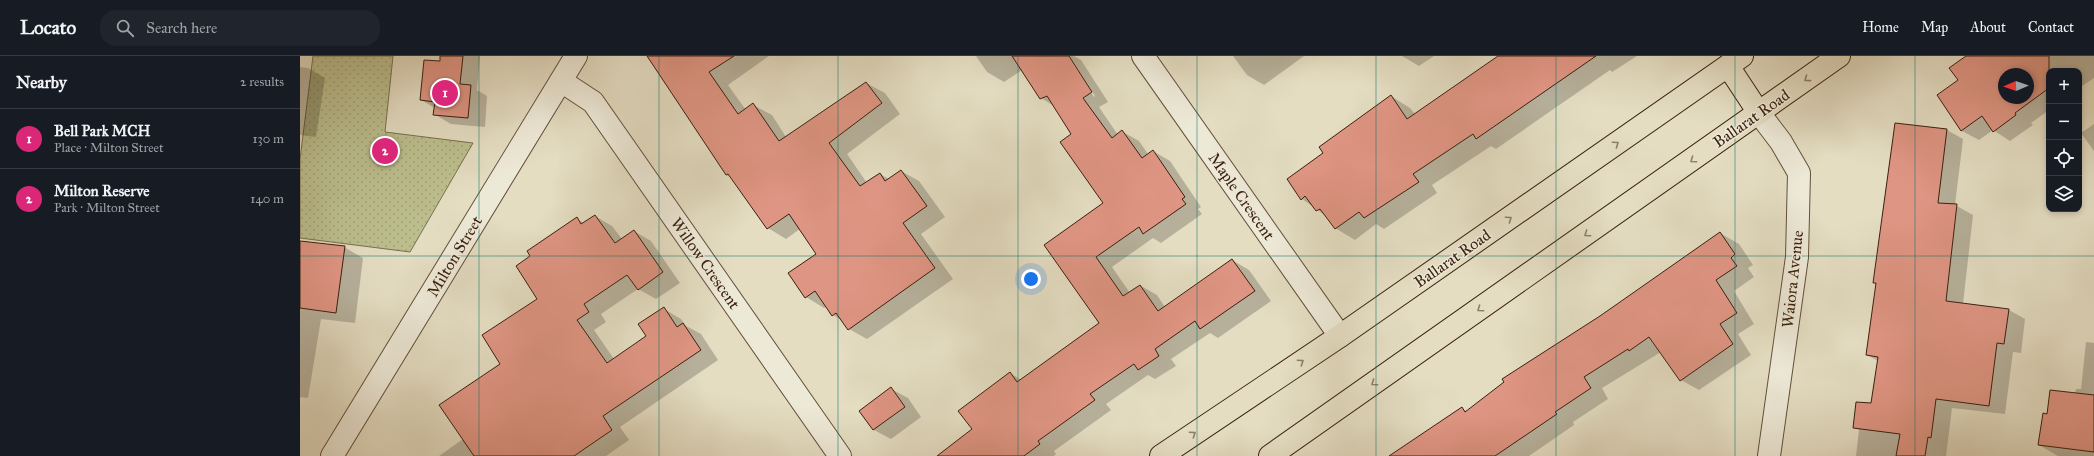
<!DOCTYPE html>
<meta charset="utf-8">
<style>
body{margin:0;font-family:"IM FELL Great Primer",serif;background:#20242c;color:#f1f3f6}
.controls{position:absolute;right:12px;top:12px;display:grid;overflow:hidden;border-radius:8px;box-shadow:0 2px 6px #0003}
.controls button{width:36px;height:36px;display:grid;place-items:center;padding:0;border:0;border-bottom:1px solid #363941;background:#171b24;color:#f1f3f6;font:20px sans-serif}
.compass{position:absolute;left:1698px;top:12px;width:36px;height:36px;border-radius:50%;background:#171b24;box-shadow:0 2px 6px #0003;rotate:268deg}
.you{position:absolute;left:731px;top:223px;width:14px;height:14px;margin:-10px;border:3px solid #fff;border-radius:50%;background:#1a73e8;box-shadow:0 0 0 6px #1a73e833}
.badge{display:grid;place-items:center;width:26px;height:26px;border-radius:50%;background:#db2777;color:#fff;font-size:13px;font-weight:700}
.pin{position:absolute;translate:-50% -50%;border:2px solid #fff;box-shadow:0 1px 4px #0006}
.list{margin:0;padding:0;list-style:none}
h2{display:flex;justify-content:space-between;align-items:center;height:52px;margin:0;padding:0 16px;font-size:17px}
h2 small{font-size:13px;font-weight:400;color:#9ea1a6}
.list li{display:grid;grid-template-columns:26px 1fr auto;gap:12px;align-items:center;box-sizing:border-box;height:60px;padding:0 16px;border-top:1px solid #363941}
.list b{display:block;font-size:15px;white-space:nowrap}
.list p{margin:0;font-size:13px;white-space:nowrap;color:#9ea1a6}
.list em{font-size:13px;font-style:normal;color:#9ea1a6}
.icon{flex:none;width:22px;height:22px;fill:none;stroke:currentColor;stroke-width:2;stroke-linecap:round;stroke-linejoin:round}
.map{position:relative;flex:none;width:1794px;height:400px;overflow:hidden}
header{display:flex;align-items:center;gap:24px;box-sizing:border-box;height:56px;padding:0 20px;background:#171b24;border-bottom:1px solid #363941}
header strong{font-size:19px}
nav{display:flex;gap:22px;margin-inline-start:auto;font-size:14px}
.search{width:280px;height:36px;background:#20242c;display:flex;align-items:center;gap:10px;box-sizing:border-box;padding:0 14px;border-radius:16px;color:#9ea1a6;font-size:15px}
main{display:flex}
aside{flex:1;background:#171b24}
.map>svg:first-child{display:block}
.green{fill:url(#green-dots);stroke:#7b704e}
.shadow{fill:#0003;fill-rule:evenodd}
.building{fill:#df9583;stroke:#3a200f;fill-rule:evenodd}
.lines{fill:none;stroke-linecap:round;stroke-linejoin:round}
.minor-casing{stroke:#644f3c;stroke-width:24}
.tertiary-casing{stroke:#644f3c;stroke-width:24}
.trunk-casing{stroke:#3a200f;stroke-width:24}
.minor{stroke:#ede9d7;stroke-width:22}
.tertiary{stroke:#ede9d7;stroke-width:22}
.trunk{stroke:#e4ddc2;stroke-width:22}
.oneway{stroke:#8f7e68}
.grid{fill:none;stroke:#0f766e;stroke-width:1;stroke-opacity:0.55}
.labels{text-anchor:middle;stroke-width:3;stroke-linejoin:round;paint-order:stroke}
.street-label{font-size:16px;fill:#3a200f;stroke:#ede9d7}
</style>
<header>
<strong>Locato</strong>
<div class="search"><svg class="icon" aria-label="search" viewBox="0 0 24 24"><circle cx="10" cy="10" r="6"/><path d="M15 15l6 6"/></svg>Search here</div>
<nav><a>Home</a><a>Map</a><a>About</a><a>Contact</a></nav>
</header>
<main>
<aside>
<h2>Nearby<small>2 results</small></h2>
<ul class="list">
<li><span class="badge">1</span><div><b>Bell Park MCH</b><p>Place · Milton Street</p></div><em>130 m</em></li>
<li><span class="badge">2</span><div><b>Milton Reserve</b><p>Park · Milton Street</p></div><em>140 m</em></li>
</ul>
</aside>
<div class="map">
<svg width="1794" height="400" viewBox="0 0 1794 400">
<defs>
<pattern id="green-dots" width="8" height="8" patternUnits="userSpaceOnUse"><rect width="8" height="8" fill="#bcbf8e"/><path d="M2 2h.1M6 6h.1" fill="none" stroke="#a2a479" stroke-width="1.8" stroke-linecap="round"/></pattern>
</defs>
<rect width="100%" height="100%" fill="#e4ddc2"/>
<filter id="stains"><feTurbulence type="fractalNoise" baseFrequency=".005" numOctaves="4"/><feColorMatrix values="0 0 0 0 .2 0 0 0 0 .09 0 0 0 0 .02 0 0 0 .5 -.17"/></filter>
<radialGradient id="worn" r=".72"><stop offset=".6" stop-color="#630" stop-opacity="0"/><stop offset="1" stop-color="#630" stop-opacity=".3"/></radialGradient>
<path class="green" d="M 13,0 L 93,0 L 85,76 L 173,87 L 110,196 L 0,182 L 0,103 Z"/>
<g class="shadow">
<path d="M 141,0 L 180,0 L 177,34 L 187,40 L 185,71 L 151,68 L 134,58 L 135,52 L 121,44 L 141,6 Z"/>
<path d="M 348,0 L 469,0 L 428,29 L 446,54 L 453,49 L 472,59 L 486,81 L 566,27 L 585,37 L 600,58 L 547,98 L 567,127 L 580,118 L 589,123 L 601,115 L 619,125 L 645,161 L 621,178 L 653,223 L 567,283 L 549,273 L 543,265 L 533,259 L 527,250 L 524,252 L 506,241 L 517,198 L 500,173 L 486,183 L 468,172 L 433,122 L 426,119 Z"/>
<path d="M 676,0 L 774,0 L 781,4 L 808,46 L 799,51 L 818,79 L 823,76 L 839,85 L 848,98 L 853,95 L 870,105 L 901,151 L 898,153 L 902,158 L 861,187 L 853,182 L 812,211 L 830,237 L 841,230 L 857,239 L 865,251 L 932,204 L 949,214 L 971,245 L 918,282 L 910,277 L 871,303 L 876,310 L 855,323 L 848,319 L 806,348 L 811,354 L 754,395 L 756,398 L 754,400 L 639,400 L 673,373 L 710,317 L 721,324 L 800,267 L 745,189 L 804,148 L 772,79 L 754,50 L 741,42 L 722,14 L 704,26 L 687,16 ZM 768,1 L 770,1 L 795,40 L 794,41 Z"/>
<path d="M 933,0 L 1004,0 L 964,29 L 947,19 Z"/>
<path d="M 1102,0 L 1134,0 L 1119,10 Z"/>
<path d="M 1200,0 L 1337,0 L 1312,16 L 1310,14 L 1196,93 L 1191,90 L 1132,129 L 1137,137 L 1084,173 L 1076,168 L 1055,184 L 1035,172 L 1026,160 L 1002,143 L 1024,97 L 1091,40 L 1110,52 L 1115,58 Z"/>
<path d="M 1667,0 L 1794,0 L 1794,22 L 1779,32 L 1779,15 L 1749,15 L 1749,54 L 1731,67 L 1733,69 L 1710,85 L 1693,74 L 1679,84 L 1662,75 L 1638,39 L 1659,25 ZM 1704,18 L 1728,18 L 1728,42 L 1704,42 Z"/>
<path d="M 0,11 L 8,12 L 25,22 L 16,81 L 0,79 Z"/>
<path d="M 1794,68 L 1794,95 L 1781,77 Z"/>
<path d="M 1647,74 L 1663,83 L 1655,149 L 1673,159 L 1663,248 L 1709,254 L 1725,263 L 1721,297 L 1713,296 L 1705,358 L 1652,352 L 1646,400 L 1556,400 L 1559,374 L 1554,371 L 1572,349 L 1578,305 L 1567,299 Z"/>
<path d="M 295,160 L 312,170 L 322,183 L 334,175 L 351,185 L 380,227 L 356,243 L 338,233 L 301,258 L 306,266 L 294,274 L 314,303 L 347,281 L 364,253 L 381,263 L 386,270 L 401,278 L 418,304 L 320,371 L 329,384 L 306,400 L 139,400 L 163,383 L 238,243 L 277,163 L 284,167 Z"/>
<path d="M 1420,177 L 1439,188 L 1453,209 L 1448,212 L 1454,221 L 1434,235 L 1454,268 L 1438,278 L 1451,299 L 1399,334 L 1381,324 L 1361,296 L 1302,332 L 1308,343 L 1273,366 L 1274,369 L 1229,400 L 1091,400 L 1162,353 L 1167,355 Z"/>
<path d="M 0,187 L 44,191 L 63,202 L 55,267 L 21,263 L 8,342 L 0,341 Z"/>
<path d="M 1786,286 L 1794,287 L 1794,400 L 1758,400 L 1739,389 L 1748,359 L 1775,338 L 1776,333 L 1781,333 Z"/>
<path d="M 591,333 L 608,342 L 621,361 L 591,383 L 574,374 L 560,355 Z"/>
</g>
<g class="building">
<path d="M 140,0 L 163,0 L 160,28 L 171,29 L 168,62 L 133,59 L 135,46 L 120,44 L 124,4 L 140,5 Z"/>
<path d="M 347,0 L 434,0 L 409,16 L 438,58 L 453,47 L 479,85 L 566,26 L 582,47 L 529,87 L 560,130 L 580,117 L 585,125 L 601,114 L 627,150 L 603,167 L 635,212 L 548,274 L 536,257 L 532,260 L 515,235 L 505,242 L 488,217 L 516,198 L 489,158 L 467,173 L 428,118 L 426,119 Z"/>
<path d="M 712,0 L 769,0 L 792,36 L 783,42 L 812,82 L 822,74 L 842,102 L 853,94 L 885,141 L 882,143 L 886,148 L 843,178 L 839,171 L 796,201 L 823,240 L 840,229 L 858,255 L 932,203 L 955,235 L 900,273 L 895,265 L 855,293 L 859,300 L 838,314 L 834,308 L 790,338 L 795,344 L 738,385 L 740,388 L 724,400 L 637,400 L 672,373 L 658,355 L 710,316 L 717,326 L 799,267 L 744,189 L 803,147 L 760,86 L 771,78 L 747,40 L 740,43 Z"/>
<path d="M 1198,0 L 1296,0 L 1176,83 L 1173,78 L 1113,118 L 1119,126 L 1064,162 L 1059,156 L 1035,173 L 1020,153 L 1016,155 L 1005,140 L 1001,144 L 987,123 L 1023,97 L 1019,91 L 1091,39 L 1107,63 Z"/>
<path d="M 1666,0 L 1749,0 L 1749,32 L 1715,57 L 1716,59 L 1693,76 L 1682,60 L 1661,75 L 1637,39 L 1658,24 L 1649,12 ZM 1704,18 L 1728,18 L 1728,42 L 1704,42 Z"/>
<path d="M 1595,67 L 1647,73 L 1638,147 L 1657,148 L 1646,245 L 1709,253 L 1704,288 L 1697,287 L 1689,350 L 1636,343 L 1631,382 L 1628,381 L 1625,400 L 1596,400 L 1600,378 L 1553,372 L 1556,346 L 1571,347 L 1578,301 L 1566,299 L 1576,227 L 1573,227 Z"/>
<path d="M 295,159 L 315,187 L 334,174 L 363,216 L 338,234 L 327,219 L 284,248 L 289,256 L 277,264 L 307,307 L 346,280 L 338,268 L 364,251 L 377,271 L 383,267 L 401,294 L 303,360 L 312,374 L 274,400 L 174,400 L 139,349 L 200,308 L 182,279 L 237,243 L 216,210 L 230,200 L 227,195 L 277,161 L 281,168 Z"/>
<path d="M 1420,176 L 1435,198 L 1431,202 L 1437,210 L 1416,224 L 1437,257 L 1420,268 L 1433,288 L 1380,325 L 1349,281 L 1329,295 L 1328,293 L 1284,321 L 1291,332 L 1255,356 L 1257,358 L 1195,400 L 1089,400 L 1162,351 L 1165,356 L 1204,326 L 1202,323 L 1300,260 Z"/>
<path d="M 0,185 L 45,190 L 36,257 L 0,252 Z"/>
<path d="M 591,331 L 605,351 L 573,374 L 559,355 Z"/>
<path d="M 1750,334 L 1794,339 L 1794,396 L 1738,389 L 1743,357 L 1747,358 Z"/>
</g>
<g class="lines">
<g class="minor-casing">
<g id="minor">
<path d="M 843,0 L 1040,280"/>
<path d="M 261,25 L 293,46 L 540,400"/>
<path d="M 32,400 L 276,0"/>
</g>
</g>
<g class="tertiary-casing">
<path id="tertiary" d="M 1459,57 L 1481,86 L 1499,117 L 1497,201 L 1469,400"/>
</g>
<g class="trunk-casing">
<g id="trunk">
<path d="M 1428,10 L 1459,57"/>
<path d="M 861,400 L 1040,280 L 1442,0"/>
<path d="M 970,400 L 1539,0"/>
</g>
</g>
<use href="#minor" class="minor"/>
<use href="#tertiary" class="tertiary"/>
<use href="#trunk" class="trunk"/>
</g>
<defs><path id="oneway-chevron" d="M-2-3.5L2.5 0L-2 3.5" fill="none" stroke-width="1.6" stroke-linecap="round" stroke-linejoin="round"/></defs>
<g class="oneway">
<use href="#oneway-chevron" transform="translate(1507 23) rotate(144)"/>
<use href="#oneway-chevron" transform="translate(1316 88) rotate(-35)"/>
<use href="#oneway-chevron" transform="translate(1393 104) rotate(145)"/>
<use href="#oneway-chevron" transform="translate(1209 163) rotate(-35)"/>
<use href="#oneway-chevron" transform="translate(1287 178) rotate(145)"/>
<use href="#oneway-chevron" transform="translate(1180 253) rotate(145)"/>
<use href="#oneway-chevron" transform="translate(1001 306) rotate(-34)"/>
<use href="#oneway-chevron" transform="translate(1074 327) rotate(145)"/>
<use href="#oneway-chevron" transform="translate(893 378) rotate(-34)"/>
</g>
<path class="grid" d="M 179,0 L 179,400M 359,0 L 359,400M 538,0 L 538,400M 718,0 L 718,400M 897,0 L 897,400M 1076,0 L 1076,400M 1256,0 L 1256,400M 1435,0 L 1435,400M 1615,0 L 1615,400M 0,200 L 1794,200"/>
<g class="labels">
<g class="street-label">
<text transform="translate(1451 62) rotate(-35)" y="6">Ballarat Road</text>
<text transform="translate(942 140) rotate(55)" y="6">Maple Crescent</text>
<text transform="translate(154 200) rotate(-59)" y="6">Milton Street</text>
<text transform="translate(1152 202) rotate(-35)" y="6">Ballarat Road</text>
<text transform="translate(406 207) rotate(55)" y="6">Willow Crescent</text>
<text transform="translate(1492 223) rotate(-84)" y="6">Waiora Avenue</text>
</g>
</g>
<rect width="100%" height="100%" filter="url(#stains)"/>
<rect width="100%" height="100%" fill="url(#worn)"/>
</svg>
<div class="controls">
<button>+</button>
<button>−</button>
<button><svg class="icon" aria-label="locate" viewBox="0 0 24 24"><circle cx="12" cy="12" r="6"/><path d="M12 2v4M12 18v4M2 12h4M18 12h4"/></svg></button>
<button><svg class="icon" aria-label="layers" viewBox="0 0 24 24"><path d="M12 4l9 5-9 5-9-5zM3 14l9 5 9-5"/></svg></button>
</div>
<svg class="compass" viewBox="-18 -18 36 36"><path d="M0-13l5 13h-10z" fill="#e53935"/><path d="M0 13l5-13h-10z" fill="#9ea1a6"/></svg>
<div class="you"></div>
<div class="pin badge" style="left:145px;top:37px">1</div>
<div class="pin badge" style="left:85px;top:95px">2</div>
</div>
</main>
